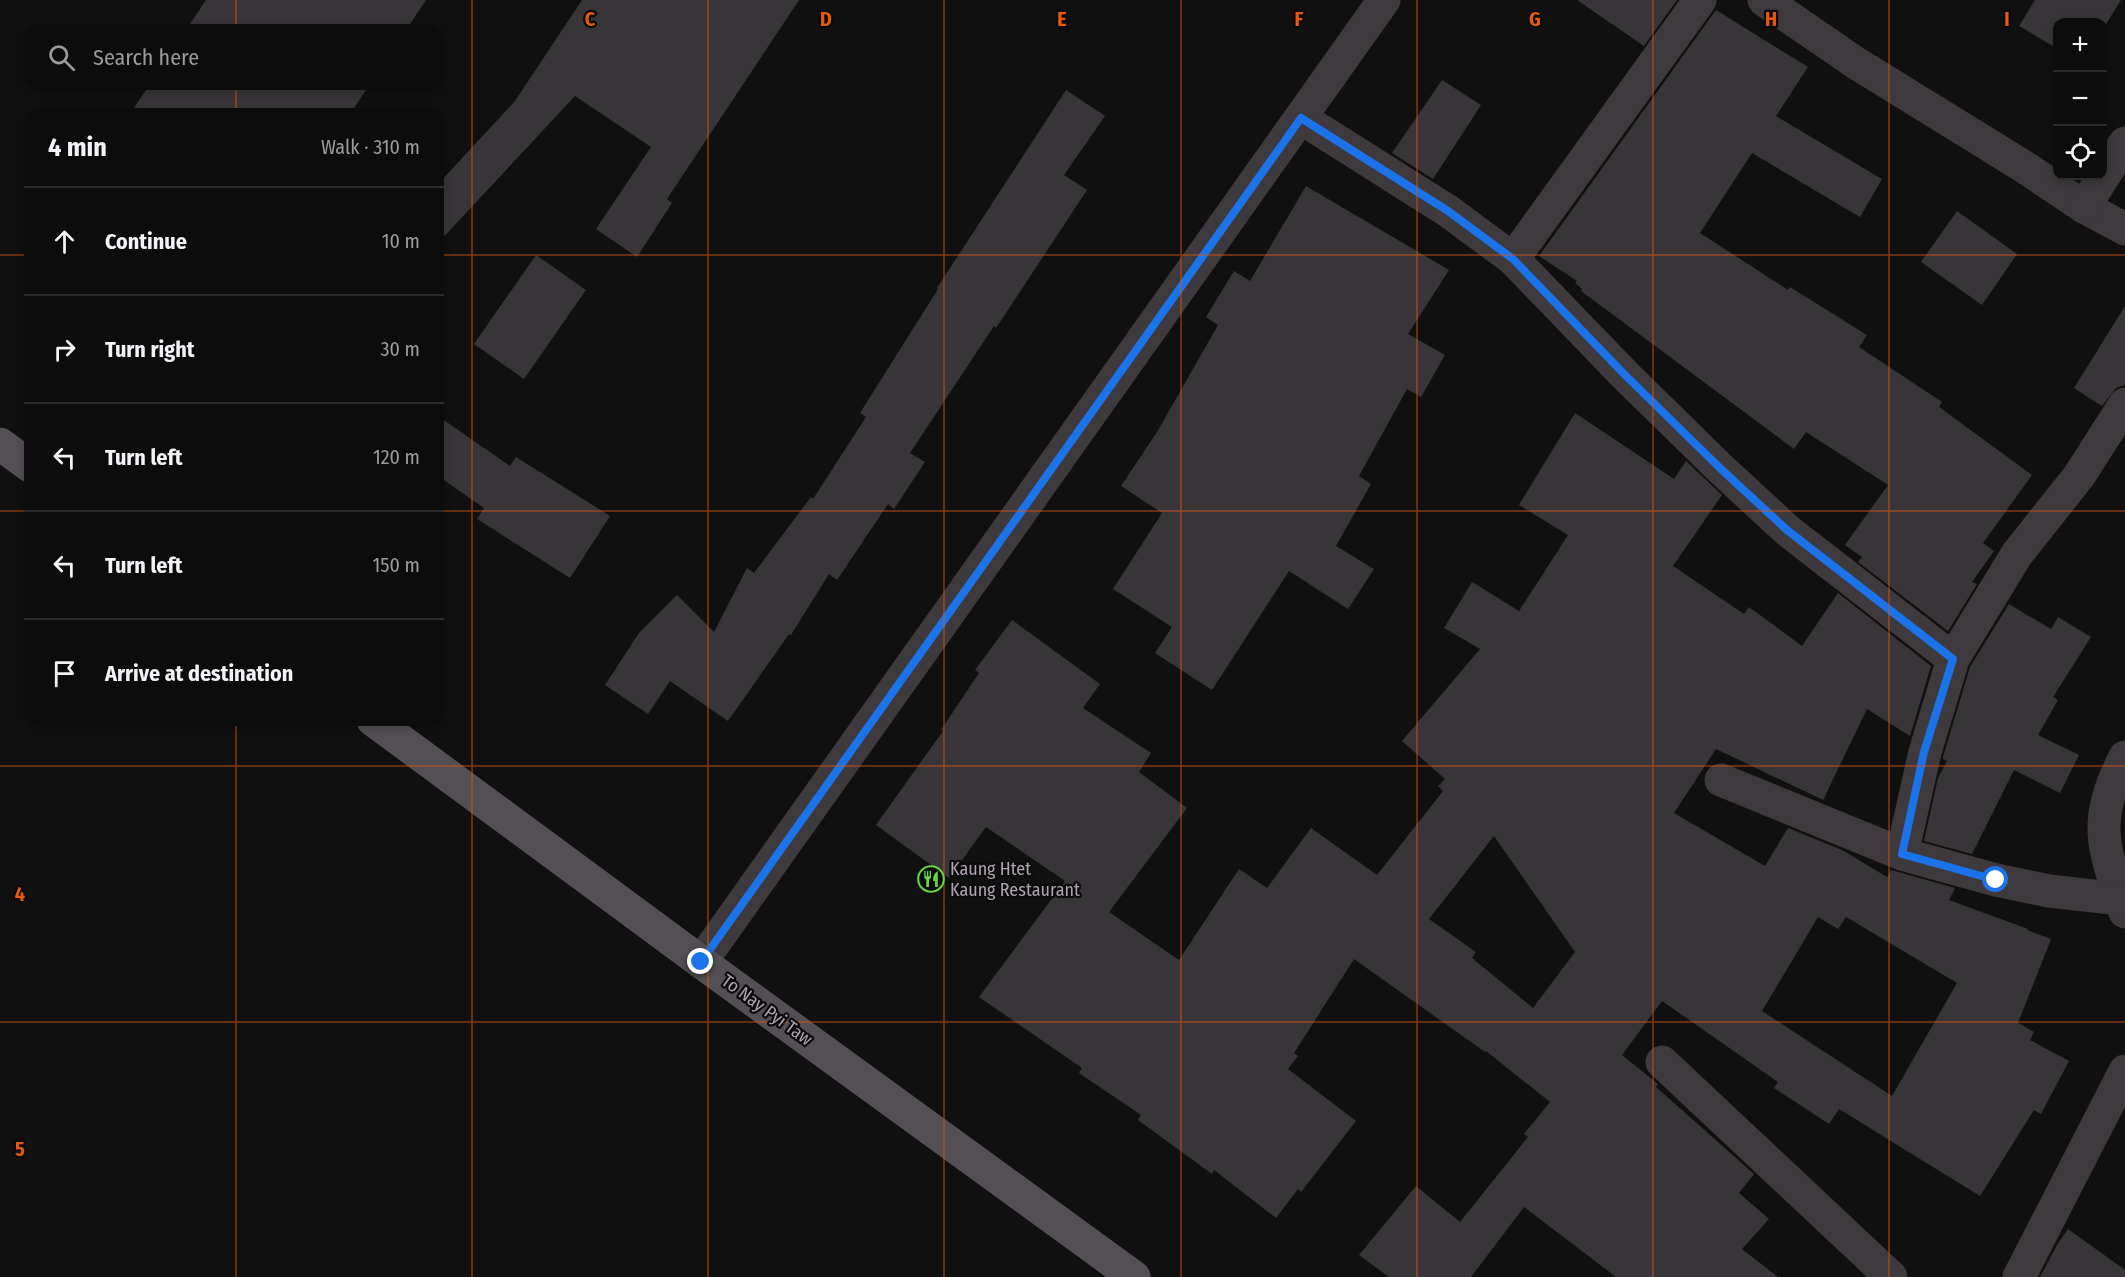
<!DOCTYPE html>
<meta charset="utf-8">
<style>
body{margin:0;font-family:"Fira Sans Condensed",sans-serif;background:#161516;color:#f1f3f6}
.controls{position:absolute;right:18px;top:18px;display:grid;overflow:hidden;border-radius:12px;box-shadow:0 3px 9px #0003}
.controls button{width:54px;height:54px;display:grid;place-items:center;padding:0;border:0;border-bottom:2px solid #2d2c2e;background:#0d0c0d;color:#f1f3f6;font:30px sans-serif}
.stop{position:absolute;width:18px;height:18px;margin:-14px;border:4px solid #1a73e8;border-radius:50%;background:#fff}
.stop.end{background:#1a73e8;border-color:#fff;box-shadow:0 2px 6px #0008}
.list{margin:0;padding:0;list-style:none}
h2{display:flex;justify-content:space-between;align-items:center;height:78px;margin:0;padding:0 24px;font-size:26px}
h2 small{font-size:20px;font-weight:400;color:#9a9b9d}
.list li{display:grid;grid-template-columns:39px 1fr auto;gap:18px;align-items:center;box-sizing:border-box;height:108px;padding:0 24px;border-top:2px solid #2d2c2e}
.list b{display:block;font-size:22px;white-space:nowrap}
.list em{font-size:20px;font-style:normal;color:#9a9b9d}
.icon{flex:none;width:33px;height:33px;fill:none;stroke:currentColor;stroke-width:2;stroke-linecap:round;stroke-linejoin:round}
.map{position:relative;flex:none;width:2125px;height:1277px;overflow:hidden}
.search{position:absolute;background:#0d0c0d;box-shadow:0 3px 9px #0003;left:24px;top:24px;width:420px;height:66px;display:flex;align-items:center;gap:15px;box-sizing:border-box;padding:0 21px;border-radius:18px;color:#9a9b9d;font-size:22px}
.panel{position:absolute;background:#0d0c0d;box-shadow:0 3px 9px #0003;left:24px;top:108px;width:420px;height:618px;border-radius:18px}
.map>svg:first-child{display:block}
.building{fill:#383538;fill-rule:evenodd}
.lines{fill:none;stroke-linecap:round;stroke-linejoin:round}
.minor{stroke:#3d393d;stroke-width:33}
.primary{stroke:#544e55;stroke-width:33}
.route{stroke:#1a73e8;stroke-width:8}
.grid{fill:none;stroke:#e8590c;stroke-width:1.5;stroke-opacity:0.55}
.labels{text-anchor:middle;stroke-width:4.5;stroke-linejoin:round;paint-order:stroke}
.poi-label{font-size:18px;fill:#aea3b0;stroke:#0c0b0c;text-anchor:start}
.street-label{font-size:18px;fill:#aea3b0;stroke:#0c0b0c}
.grid-label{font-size:20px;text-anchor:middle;font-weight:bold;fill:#e8590c;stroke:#0c0b0c;stroke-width:4.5;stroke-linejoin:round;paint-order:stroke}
</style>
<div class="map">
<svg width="2125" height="1277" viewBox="0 0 2125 1277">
<rect width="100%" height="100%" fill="#111011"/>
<g class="building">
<path d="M 206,0 L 426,0 L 406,30 L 186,30 Z"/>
<path d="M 582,0 L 799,0 L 667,199 L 672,203 L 637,257 L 596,229 L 651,147 L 575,96 L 438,243 L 438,184 L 515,101 Z"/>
<path d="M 1577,0 L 1677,0 L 1644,46 Z"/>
<path d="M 2035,0 L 2121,0 L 2103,29 L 2103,22 L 2058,22 L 2058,49 L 2019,26 Z"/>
<path d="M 1716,10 L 1808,67 L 1776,116 L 1882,179 L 1860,217 L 1752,153 L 1700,233 L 1788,290 L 1790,287 L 1867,335 L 1859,347 L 1942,402 L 1939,407 L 2032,475 L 1983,543 L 1994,551 L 1972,582 L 1977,584 L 1948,631 L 1858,562 L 1862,557 L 1845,545 L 1888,485 L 1806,432 L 1794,449 L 1581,291 L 1582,289 L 1575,283 L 1577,281 L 1539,256 Z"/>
<path d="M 1442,80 L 1481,105 L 1433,179 L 1392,153 Z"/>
<path d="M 150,84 L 370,84 L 350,114 L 130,114 Z"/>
<path d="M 1066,90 L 1105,116 L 1064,175 L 1087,190 L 996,328 L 994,326 L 910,453 L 925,462 L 894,509 L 888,504 L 837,580 L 829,574 L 791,635 L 789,634 L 728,721 L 670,681 L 648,714 L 605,685 L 639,633 L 677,595 L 714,632 L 747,568 L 754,573 L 811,497 L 813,499 L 866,417 L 860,413 L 938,289 L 937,288 Z"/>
<path d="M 1306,186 L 1449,270 L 1408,334 L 1445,355 L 1421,397 L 1407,389 L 1359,476 L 1371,484 L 1336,546 L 1374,569 L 1348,609 L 1289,571 L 1212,690 L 1155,653 L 1172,627 L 1113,589 L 1162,513 L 1121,486 L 1157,432 L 1218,325 L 1206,317 L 1234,271 L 1250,281 Z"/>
<path d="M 1957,211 L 2017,254 L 1982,305 L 1921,262 Z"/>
<path d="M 536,255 L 586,290 L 524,379 L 474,344 Z"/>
<path d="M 2125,306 L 2125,385 L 2116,388 L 2102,406 L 2074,388 Z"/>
<path d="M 1575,413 L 1674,479 L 1686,461 L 1722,495 L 1673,566 L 1744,614 L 1749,607 L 1802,646 L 1838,593 L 1931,666 L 1910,736 L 1867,709 L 1823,800 L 1716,749 L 1674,813 L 1765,866 L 1788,828 L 1842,850 L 1887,877 L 1891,870 L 1955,888 L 1949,900 L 2028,929 L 2027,930 L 2051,939 L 2018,1023 L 2034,1032 L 2030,1040 L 2069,1061 L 2041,1114 L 2034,1110 L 1980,1196 L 1839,1109 L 1829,1124 L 1774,1088 L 1778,1082 L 1662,1001 L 1622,1055 L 1658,1084 L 1656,1087 L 1754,1174 L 1739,1193 L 1769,1219 L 1742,1249 L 1778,1277 L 1616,1277 L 1524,1207 L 1471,1277 L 1389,1277 L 1359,1255 L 1416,1186 L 1460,1222 L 1528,1137 L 1524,1134 L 1550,1102 L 1486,1051 L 1485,1052 L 1354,959 L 1294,1053 L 1298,1056 L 1288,1069 L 1356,1121 L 1301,1192 L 1298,1189 L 1276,1218 L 1214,1170 L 1212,1174 L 1138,1120 L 1141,1115 L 1079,1073 L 1082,1068 L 979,997 L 1065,881 L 986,827 L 949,878 L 876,825 L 943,731 L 941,730 L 979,673 L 975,670 L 1012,620 L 1100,684 L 1083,708 L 1151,753 L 1139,772 L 1187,808 L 1109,912 L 1179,960 L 1239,869 L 1267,888 L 1311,828 L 1377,875 L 1443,791 L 1438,786 L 1445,779 L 1402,741 L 1480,649 L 1444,628 L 1472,582 L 1519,611 L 1568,535 L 1519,505 ZM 1494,836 L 1575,952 L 1533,1008 L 1472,958 L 1476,952 L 1429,919 ZM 1818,917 L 1838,929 L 1846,917 L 1957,983 L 1892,1096 L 1762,1011 Z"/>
<path d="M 438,416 L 510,466 L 516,457 L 610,516 L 570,578 L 477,519 L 484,508 L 438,476 Z"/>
<path d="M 2009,604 L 2051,629 L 2058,617 L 2091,637 L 2053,697 L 2058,700 L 2038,735 L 2079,755 L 2060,793 L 2014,770 L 1972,854 L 1924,841 L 1938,778 L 1947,761 L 1943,759 L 1943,757 L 1970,667 Z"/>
<path d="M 2068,1229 L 2125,1270 L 2125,1277 L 2040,1277 L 2057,1245 Z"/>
</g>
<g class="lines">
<g class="minor">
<path d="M 1764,0 L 1856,63 L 2026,168 L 2084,207 L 2125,229"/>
<path d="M 1301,118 L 1448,211 L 1513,259 L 1625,375 L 1721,469 L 1787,530 L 1953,659"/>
<path d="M 2084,207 L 2125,143"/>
<path d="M 1513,259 L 1700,0"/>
<path d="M 2125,757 C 2114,778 2104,803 2104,827 C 2103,851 2117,889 2125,912"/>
<path d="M 1721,780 L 1902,854 L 1996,880 L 2049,891 L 2120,899"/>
<path d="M 1902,854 L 1925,752 L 1953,659 L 2017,554 L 2079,476 L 2125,404"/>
<path d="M 701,962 L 1384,0"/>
<path d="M 1662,1062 L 1891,1277"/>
<path d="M 2019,1277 L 2125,1071"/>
</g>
<g class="primary">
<path d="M 0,444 L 30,466"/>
<path d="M 373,720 L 701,962 L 1134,1277"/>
</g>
</g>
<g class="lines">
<path class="route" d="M 701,962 L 1301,118 L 1448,211 L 1513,259 L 1625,375 L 1721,469 L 1787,530 L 1953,659 L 1924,752 L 1902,854 L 1996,880"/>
</g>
<path class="grid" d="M 236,0 L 236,30M 472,0 L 472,1277M 708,0 L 708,1277M 944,0 L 944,1277M 1181,0 L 1181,1277M 1417,0 L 1417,1277M 1653,0 L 1653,1277M 1889,0 L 1889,1277M 236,84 L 236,114M 0,255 L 30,255M 438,255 L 2125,255M 0,511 L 30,511M 438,511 L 2125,511M 236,720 L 236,1277M 0,766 L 2125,766M 0,1022 L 2125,1022"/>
<defs>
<g id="restaurant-ring" transform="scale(1.35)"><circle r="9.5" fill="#0c0b0c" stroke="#62da40" stroke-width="1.5"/><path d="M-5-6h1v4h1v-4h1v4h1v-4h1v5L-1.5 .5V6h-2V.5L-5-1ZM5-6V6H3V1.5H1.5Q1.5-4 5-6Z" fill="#62da40"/></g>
</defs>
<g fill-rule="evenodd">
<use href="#restaurant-ring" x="931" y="879"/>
</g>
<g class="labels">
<g class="poi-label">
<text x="950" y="875">Kaung Htet<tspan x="950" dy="21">Kaung Restaurant</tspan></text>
</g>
<g class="street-label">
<text transform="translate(767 1010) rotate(36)" y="6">To Nay Pyi Taw</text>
</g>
</g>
<g class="grid-label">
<text x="590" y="26">C</text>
<text x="826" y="26">D</text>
<text x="1062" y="26">E</text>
<text x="1299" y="26">F</text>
<text x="1535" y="26">G</text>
<text x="1771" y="26">H</text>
<text x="2007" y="26">I</text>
<text x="20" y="901">4</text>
<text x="20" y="1156">5</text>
</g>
</svg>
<div class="controls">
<button>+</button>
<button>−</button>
<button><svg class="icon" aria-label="locate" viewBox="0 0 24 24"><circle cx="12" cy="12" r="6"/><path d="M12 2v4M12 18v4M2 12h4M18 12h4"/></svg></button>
</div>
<div class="stop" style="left:1996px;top:880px"></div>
<div class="stop end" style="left:701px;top:962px"></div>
<div class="search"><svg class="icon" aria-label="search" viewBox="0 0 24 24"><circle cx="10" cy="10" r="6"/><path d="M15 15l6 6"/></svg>Search here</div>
<section class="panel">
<h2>4 min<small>Walk · 310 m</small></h2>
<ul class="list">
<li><svg class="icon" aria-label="ahead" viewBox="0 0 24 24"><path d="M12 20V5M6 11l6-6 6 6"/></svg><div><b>Continue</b></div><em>10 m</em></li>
<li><svg class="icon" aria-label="right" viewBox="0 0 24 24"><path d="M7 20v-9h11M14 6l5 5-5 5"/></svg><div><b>Turn right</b></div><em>30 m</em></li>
<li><svg class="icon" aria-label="left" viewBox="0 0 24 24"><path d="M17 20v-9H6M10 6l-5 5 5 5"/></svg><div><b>Turn left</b></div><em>120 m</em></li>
<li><svg class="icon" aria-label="left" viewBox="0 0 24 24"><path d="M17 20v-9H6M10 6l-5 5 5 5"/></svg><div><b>Turn left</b></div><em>150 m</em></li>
<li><svg class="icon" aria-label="arrive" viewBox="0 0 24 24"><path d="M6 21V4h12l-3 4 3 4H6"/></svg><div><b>Arrive at destination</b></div></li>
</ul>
</section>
</div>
